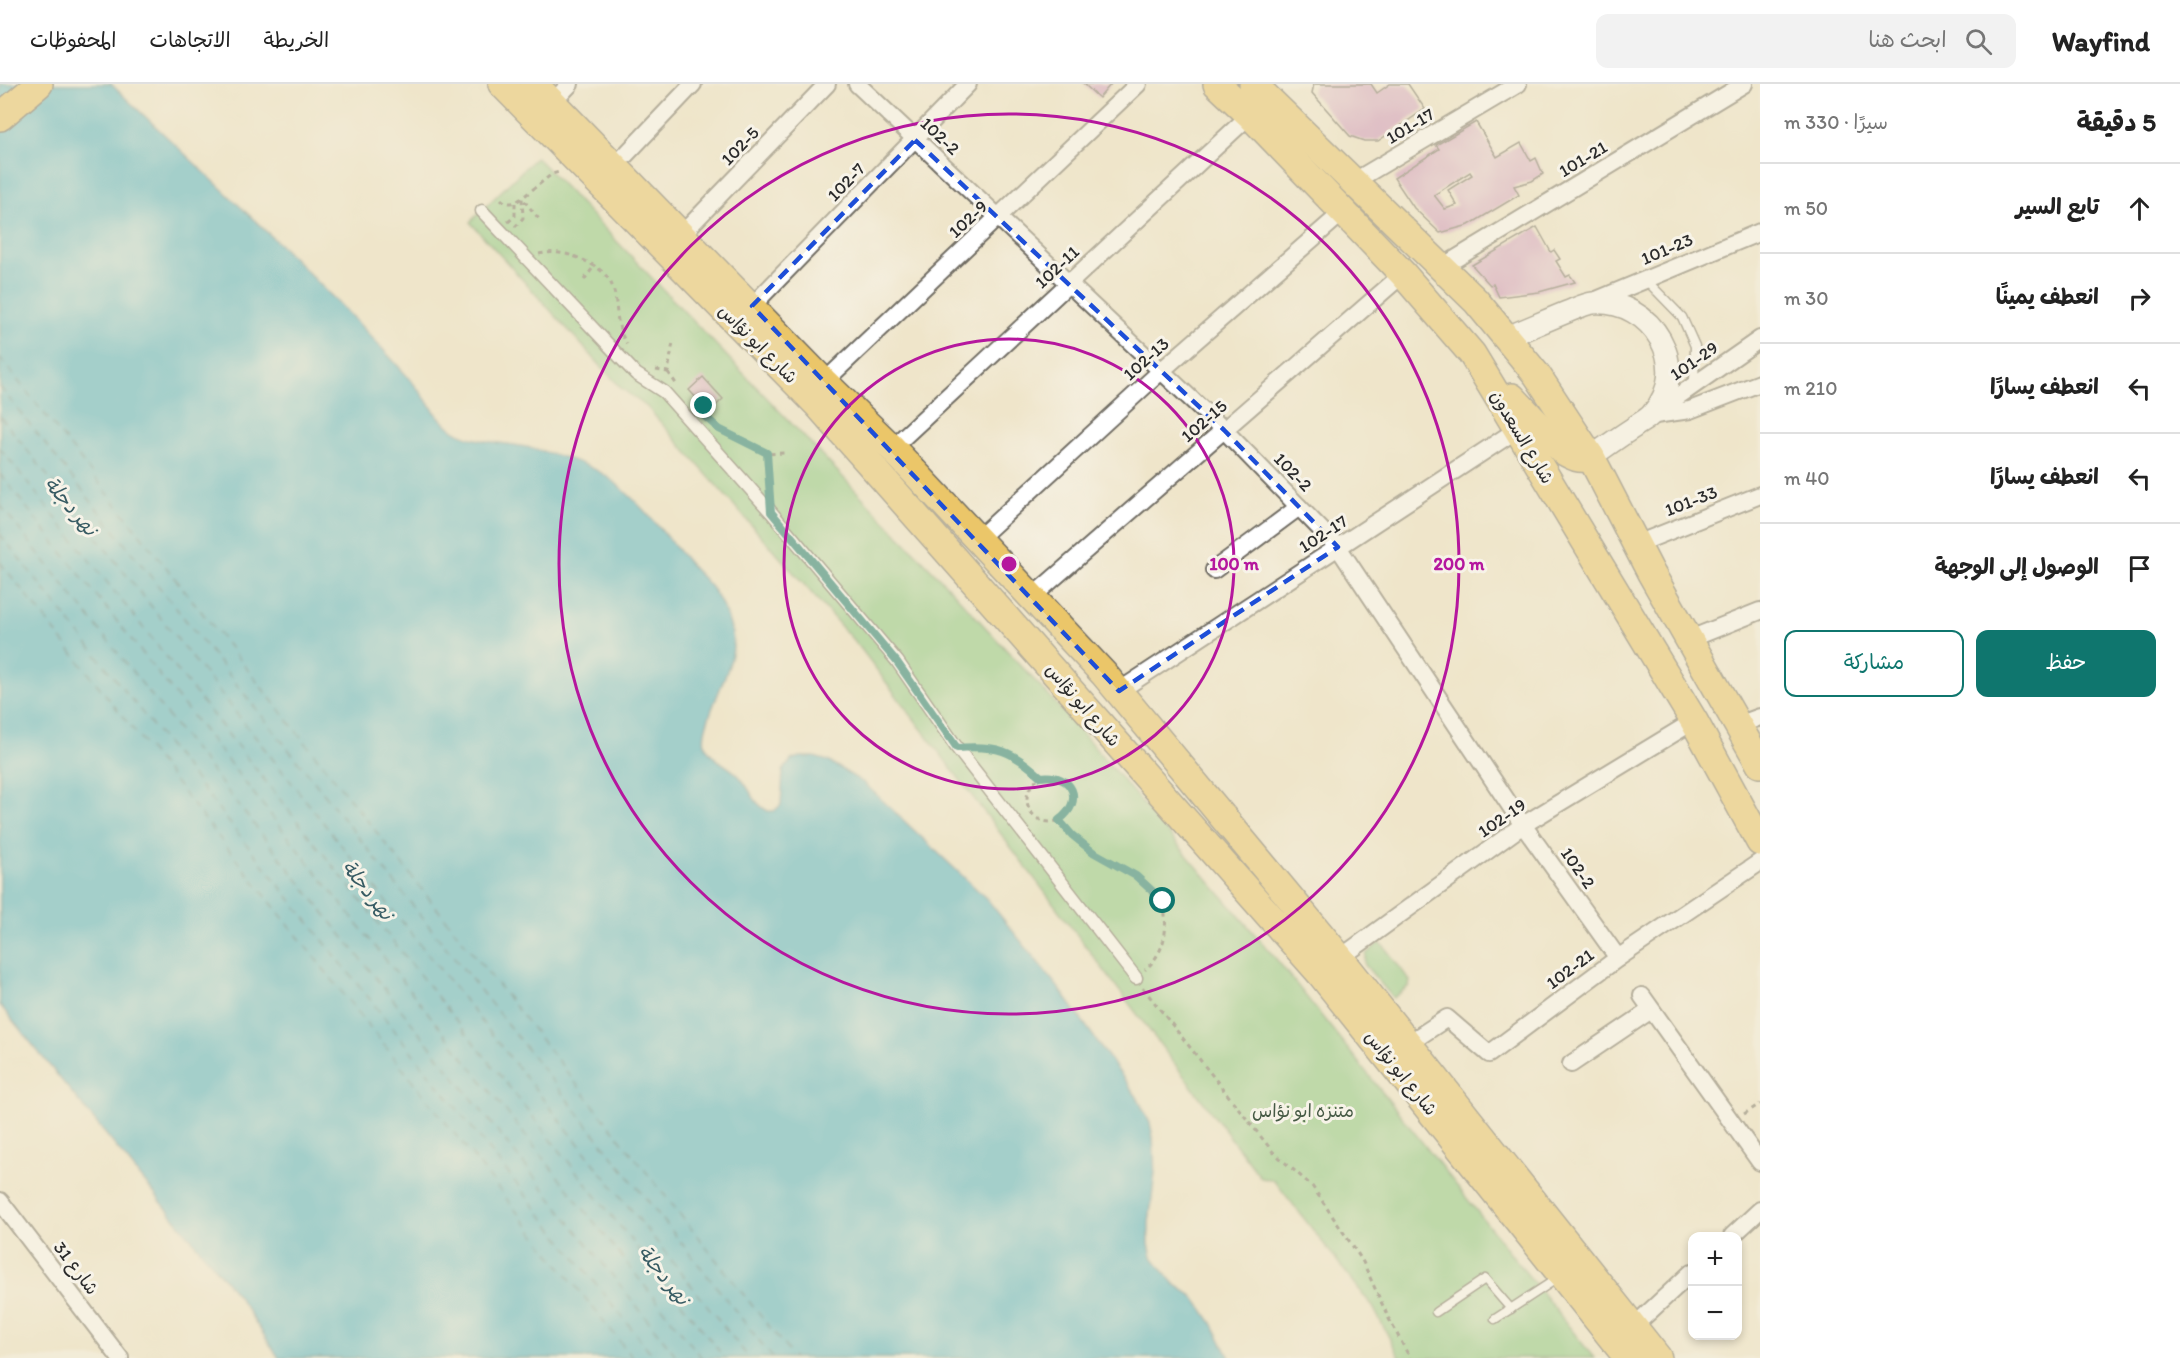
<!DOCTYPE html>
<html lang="ar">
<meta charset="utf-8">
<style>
body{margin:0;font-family:Itim,"Playpen Sans Arabic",sans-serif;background:#f2f2f2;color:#222;direction:rtl}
.controls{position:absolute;right:18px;bottom:18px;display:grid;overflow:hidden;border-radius:12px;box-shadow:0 3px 9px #0003}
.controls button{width:54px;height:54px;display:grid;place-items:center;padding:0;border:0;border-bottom:2px solid #e0e0e0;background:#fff;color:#222;font:30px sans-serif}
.stop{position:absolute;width:18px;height:18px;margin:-14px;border:4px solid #0f766e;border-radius:50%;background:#fff}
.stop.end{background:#0f766e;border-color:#fff;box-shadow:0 2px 6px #0008}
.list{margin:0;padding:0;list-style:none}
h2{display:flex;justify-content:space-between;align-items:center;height:78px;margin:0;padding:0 24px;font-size:26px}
h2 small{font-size:20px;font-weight:400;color:#767676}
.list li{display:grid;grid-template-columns:39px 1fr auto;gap:18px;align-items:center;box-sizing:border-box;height:90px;padding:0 24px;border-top:2px solid #e0e0e0}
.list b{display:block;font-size:22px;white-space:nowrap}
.list em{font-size:20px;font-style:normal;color:#767676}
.actions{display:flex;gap:12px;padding:18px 24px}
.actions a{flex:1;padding:14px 0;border:2px solid #0f766e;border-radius:12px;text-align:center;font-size:21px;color:#0f766e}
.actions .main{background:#0f766e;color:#fff}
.icon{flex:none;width:33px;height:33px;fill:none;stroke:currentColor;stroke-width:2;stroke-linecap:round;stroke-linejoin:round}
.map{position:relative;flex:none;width:1760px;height:1274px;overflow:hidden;direction:ltr}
header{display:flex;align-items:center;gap:36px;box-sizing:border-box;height:84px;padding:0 30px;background:#fff;border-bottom:2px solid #e0e0e0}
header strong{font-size:28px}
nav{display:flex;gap:33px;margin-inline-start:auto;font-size:21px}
.search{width:420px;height:54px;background:#f2f2f2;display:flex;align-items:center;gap:15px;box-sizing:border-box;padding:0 21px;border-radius:12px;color:#767676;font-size:22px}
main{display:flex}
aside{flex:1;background:#fff}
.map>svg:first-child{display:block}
.green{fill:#85c982;stroke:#587a56;stroke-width:1.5}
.water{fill:#4cb4cb;stroke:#3c707b;stroke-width:1.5}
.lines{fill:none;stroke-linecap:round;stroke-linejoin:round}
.ferry{stroke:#375b63;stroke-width:1.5;stroke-dasharray:8 6;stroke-linecap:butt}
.building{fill:#cd92c0;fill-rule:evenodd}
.service-casing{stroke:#706c63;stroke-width:11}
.pedestrian-casing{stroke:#706c63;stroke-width:15}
.minor-casing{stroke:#706c63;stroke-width:20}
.tertiary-casing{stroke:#706c63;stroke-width:24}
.primary-casing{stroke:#706c63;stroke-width:30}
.path{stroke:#706c63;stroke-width:3;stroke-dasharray:4.5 4.5;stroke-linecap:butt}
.service{stroke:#fff;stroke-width:8}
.pedestrian{stroke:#fff;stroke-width:12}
.minor{stroke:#fff;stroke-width:16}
.tertiary{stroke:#fff;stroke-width:21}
.primary{stroke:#ebc669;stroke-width:27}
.route{stroke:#0f766e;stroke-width:8}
.marked{fill:none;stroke:#1d4ed8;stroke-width:4.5;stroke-dasharray:12 8;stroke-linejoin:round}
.ring{fill:none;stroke:#b5179e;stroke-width:3}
.labels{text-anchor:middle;stroke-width:6;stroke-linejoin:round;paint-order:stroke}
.street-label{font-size:18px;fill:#2b2b2b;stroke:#f7f3e8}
.park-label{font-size:18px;fill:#465a45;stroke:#f7f3e8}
.water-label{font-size:20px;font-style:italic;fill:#375b63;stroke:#f7f3e8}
.centre{fill:#b5179e;stroke:#f7f3e8;stroke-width:3}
.ring-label{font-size:18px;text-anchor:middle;font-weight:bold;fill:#b5179e;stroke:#f7f3e8;stroke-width:6;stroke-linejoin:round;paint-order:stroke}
</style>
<header>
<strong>Wayfind</strong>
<div class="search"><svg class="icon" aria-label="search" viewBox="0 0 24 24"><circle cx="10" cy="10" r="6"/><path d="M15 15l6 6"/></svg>ابحث هنا</div>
<nav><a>الخريطة</a><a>الاتجاهات</a><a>المحفوظات</a></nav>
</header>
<main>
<aside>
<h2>5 دقيقة<small>سيرًا · 330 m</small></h2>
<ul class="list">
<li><svg class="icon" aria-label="ahead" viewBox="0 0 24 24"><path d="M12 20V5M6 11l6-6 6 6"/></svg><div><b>تابع السير</b></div><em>50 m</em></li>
<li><svg class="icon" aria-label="right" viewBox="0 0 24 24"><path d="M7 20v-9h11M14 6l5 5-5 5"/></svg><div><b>انعطف يمينًا</b></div><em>30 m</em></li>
<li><svg class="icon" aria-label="left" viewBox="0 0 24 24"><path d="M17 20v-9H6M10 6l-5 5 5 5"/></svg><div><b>انعطف يسارًا</b></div><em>210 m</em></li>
<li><svg class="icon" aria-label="left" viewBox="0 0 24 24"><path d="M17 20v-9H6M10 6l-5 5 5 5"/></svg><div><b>انعطف يسارًا</b></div><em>40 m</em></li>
<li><svg class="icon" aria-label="arrive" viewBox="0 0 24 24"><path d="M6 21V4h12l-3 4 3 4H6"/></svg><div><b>الوصول إلى الوجهة</b></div></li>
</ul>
<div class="actions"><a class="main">حفظ</a><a>مشاركة</a></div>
</aside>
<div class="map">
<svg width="1760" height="1274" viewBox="0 0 1760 1274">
<rect width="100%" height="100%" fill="#f7f3e8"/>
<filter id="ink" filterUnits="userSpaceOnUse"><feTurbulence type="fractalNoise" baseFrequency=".0167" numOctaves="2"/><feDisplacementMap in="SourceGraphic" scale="12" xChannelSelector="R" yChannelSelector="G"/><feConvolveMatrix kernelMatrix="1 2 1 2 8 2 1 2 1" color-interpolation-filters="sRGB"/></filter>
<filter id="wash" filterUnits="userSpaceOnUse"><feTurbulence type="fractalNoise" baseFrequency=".008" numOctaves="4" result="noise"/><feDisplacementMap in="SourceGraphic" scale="24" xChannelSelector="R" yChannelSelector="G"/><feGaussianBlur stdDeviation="1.35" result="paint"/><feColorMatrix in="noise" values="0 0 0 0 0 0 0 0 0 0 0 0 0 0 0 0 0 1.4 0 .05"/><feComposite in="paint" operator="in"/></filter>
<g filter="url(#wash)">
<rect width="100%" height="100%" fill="#efe5ca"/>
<g class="green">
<path d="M 536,73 L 954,509 L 1071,636 L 1277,876 L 1594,1274 L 1400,1274 L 1373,1223 L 1274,1096 L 1261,1094 L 861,565 L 647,323 L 621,304 L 470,138 Z"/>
<path d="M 1379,859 L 1383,861 L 1410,897 L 1409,902 L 1393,914 L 1365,881 L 1366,870 Z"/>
</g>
<path class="water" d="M 0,0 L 111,0 C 195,80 280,158 360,241 C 380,262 400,283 418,305 C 429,319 438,335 452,345 C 472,360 511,358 535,365 C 559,372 589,379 609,394 C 639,416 668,455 693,484 C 701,492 711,501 717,512 C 725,525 734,547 733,562 C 733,587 696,646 706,663 C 714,677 728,681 738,691 C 750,703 753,720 768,727 L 774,727 L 781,721 L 783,687 L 791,676 L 800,673 L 814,673 L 828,677 L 864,699 L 987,815 L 1061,907 L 1137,1013 L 1150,1039 L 1153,1053 L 1155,1088 L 1149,1139 L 1149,1160 L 1152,1173 L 1174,1200 L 1193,1212 L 1212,1239 L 1230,1274 L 279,1274 L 238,1212 L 0,921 Z"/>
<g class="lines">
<g class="ferry">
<path d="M 0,274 L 794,1274"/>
<path d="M 0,303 L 773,1274"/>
<path d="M 0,332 L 749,1274"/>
<path d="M 0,364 L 725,1274"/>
<path d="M 0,390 L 702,1274"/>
<path d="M 0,421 L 678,1274"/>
<path d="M 0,450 L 655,1274"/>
<path d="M 0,478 L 633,1274"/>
</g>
</g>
<g id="blocks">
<g class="building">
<path d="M 1084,0 L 1111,0 L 1099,14 Z"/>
<path d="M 1314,0 L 1371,0 L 1377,9 L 1390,0 L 1408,0 L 1425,25 L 1378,57 L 1364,57 L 1350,52 L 1312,9 Z"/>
<path d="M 1476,38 L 1497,73 L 1521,59 L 1531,77 L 1536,74 L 1543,90 L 1532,97 L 1514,102 L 1519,111 L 1469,141 L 1440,149 L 1414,124 L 1394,94 L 1439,65 L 1436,61 ZM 1470,88 L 1472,91 L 1448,106 L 1457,121 L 1445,125 L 1434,111 Z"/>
<path d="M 1537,143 L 1551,168 L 1554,166 L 1560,175 L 1556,177 L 1566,193 L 1570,191 L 1575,198 L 1539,208 L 1499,213 L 1493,200 L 1490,201 L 1472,181 Z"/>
<path d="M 703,293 L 723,315 L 709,328 L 689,306 Z"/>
</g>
</g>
</g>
<g filter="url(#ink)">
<use href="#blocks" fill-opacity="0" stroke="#706c63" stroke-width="1.5"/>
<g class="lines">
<g class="service-casing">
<g id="service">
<path d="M 1645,195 L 1682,233 L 1695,262 L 1694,299"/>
<path d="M 1436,1228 L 1485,1195 L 1511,1225"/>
<path d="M 1495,1235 L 1558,1194"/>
</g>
</g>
<g class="pedestrian-casing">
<path id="pedestrian" d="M 482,127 L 636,290 L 664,308 L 771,428 L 897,577 L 957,664 L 1136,894"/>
</g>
<g class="minor-casing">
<g id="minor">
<path d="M 857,0 L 1224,346 L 1338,463 L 1523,741 L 1618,874"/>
<path d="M 552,19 L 570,0"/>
<path d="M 614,83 L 693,0"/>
<path d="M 1353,98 L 1518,0"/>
<path d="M 681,151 L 827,0"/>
<path d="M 1442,183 L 1744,0"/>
<path d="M 1592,218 L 1760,148"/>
<path d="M 752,222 L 968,0"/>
<path d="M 824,298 L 1138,0"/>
<path d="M 1657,327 L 1760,255"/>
<path d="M 1655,331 L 1690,326 L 1760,299"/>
<path d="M 892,364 L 1250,31"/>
<path d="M 978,455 L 1161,287 L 1343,128"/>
<path d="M 1637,460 L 1760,411"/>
<path d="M 1214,486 L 1299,423"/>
<path d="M 1032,513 L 1403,190"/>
<path d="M 1690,555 L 1760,527"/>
<path d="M 1119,607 L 1518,345"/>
<path d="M 1738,641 L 1760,633"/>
<path d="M 1340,874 L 1523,741 L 1694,637"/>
<path d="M 1642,912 L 1760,1078"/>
<path d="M 1409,959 L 1447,934 L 1489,970 L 1618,874 L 1760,778"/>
<path d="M 1571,980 L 1651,926"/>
<path d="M 0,1117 L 120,1274"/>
<path d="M 1732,1152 L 1760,1126"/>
<path d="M 1634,1242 L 1692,1188"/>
</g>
</g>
<g class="tertiary-casing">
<path id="tertiary" d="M 1507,253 C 1527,245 1547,236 1567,228 C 1575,225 1584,220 1593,219 C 1653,215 1693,283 1652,330 C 1647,336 1639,339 1633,344 C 1619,353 1605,363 1591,373"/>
</g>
<g class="primary-casing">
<g id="primary">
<path d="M 502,0 L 818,321 L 1320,889 L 1628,1274"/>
<path d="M 534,0 L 824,298 L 892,364 L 1104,590 L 1340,874 L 1658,1274"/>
<path d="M 1217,0 L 1250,31 L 1403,190 L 1472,270 L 1694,637 L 1760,758"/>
<path d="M 1253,0 L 1476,217 L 1537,291 L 1591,373 L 1651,489 L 1760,680"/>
<path d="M 0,33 L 39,0"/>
<path d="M 1512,313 L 1563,367 C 1573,373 1579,376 1591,373"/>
</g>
</g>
<g class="path">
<path d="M 501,115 C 508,122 515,119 522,114 L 539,135"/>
<path d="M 508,138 L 515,132 L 515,119"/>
<path d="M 515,143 L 523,134 L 522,114 L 552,90 L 559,88"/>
<path d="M 539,170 C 554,167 567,169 581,175 C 633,197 605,227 627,260"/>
<path d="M 584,196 L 595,181"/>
<path d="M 656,286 L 668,288 L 673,258"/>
<path d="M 668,288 L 677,301"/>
<path d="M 708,335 L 719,345 L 767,370 L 785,369"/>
<path d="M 767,370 L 770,407"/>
<path d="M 971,663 C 1000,660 1021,674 1041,693"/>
<circle cx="1050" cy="715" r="23"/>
<path d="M 1059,736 L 1072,751 L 1093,768 L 1136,792 L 1163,817 C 1168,845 1167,865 1145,886"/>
<path d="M 1143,904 L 1273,1068 L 1312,1102 L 1362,1176 L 1389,1235 L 1410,1274"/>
<path d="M 1744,1030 L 1760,1020"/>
</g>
<use href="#service" class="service"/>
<use href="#pedestrian" class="pedestrian"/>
<use href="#minor" class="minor"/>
<use href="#tertiary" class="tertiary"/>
<use href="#primary" class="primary"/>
</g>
</g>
<g class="lines" filter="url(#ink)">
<path class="route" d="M 704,322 L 699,327 L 719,345 L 767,369 L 771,428 L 897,578 L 957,664 C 997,661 1012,666 1041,693 C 1073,689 1085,717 1059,736 L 1072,751 L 1093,768 L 1136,792 L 1163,817"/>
</g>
<path d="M0 0H1760V1274H0ZM 915,56 L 1224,346 L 1338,463 L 1119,607 L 752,222 Z" fill="#efe5ca" fill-opacity=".55" fill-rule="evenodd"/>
<path class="marked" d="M 915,56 L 1224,346 L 1338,463 L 1119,607 L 752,222 Z"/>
<g class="ring">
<circle cx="1009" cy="480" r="225"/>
<circle cx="1009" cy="480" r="450"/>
</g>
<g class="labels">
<g class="street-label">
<text transform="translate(1410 42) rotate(-31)" y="6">101-17</text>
<text transform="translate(940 52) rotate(43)" y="6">102-2</text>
<text transform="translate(740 62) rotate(-46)" y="6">102-5</text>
<text transform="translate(1583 75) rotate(-31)" y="6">101-21</text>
<text transform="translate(846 98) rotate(-46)" y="6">102-7</text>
<text transform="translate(968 135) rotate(-43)" y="6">102-9</text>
<text transform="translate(1667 165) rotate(-23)" y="6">101-23</text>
<text transform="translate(1057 183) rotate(-43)" y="6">102-11</text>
<text transform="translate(758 260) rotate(45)" y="6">شارع ابو نؤاس</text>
<text transform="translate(1146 275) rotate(-42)" y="6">102-13</text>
<text transform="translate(1694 277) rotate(-35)" y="6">101-29</text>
<text transform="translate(1204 337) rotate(-41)" y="6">102-15</text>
<text transform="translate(1522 353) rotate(59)" y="6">شارع السعدون</text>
<text transform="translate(1293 388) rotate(46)" y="6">102-2</text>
<text transform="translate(1691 417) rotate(-21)" y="6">101-33</text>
<text transform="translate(1323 450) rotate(-33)" y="6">102-17</text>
<text transform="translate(1083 621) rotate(49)" y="6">شارع ابو نؤاس</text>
<text transform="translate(1502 734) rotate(-35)" y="6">102-19</text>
<text transform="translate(1578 784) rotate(55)" y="6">102-2</text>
<text transform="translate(1570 885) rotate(-37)" y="6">102-21</text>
<text transform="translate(1401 989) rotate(51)" y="6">شارع ابو نؤاس</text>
<text transform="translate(76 1184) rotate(53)" y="6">شارع 31</text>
</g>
<g class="park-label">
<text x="1303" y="1033">متنزه ابو نؤاس</text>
</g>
<g class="water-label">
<text transform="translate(71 422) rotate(50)" y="7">نهر دجلة</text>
<text transform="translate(368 806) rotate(52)" y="7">نهر دجلة</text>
<text transform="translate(664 1191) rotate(52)" y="7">نهر دجلة</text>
</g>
</g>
<circle cx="1009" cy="480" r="9" class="centre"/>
<g class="ring-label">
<text x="1234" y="486">100 m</text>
<text x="1459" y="486">200 m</text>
</g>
</svg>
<div class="controls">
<button>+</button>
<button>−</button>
</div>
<div class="stop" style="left:1163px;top:817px"></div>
<div class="stop end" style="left:704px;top:322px"></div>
</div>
</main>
